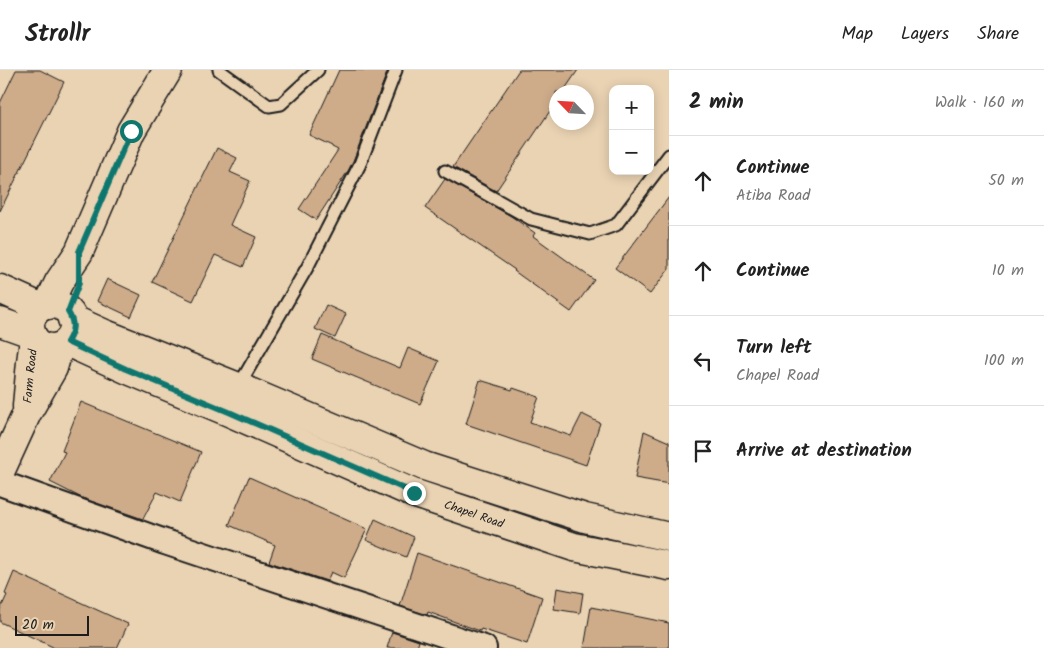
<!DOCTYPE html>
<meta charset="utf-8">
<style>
body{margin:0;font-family:Kalam,sans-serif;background:#f6f6f6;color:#222}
.controls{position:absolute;right:15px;top:15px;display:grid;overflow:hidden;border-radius:10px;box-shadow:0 2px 12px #0003}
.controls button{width:45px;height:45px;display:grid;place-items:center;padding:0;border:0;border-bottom:1px solid #e0e0e0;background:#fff;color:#222;font:25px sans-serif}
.compass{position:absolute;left:549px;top:15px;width:45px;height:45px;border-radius:50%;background:#fff;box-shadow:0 2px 12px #0003;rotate:295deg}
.scale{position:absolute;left:15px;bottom:12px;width:74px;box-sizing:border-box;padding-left:5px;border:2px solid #1c1c1c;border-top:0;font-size:14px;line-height:18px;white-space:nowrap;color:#1c1c1c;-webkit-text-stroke:4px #ead3b3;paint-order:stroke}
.stop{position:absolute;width:15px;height:15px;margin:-11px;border:4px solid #0f766e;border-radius:50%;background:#fff}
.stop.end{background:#0f766e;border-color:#fff;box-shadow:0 1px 5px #0008}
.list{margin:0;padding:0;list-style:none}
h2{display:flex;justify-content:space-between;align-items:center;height:65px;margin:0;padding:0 20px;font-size:21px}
h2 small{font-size:16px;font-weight:400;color:#767676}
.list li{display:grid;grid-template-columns:32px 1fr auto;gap:15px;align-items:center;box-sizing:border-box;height:90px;padding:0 20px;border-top:1px solid #e0e0e0}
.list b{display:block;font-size:19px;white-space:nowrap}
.list p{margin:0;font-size:16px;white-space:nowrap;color:#767676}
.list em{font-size:16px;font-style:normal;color:#767676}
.icon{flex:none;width:28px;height:28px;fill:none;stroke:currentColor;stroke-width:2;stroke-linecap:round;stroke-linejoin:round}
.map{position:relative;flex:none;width:669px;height:578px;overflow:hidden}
header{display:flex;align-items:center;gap:30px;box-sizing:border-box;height:70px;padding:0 25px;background:#fff;border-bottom:1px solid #e0e0e0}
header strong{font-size:24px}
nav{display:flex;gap:28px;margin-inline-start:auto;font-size:18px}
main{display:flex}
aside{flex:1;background:#fff}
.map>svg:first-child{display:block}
.building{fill:#ceac8a;stroke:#1c1c1c}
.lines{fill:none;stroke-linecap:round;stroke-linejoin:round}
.service-casing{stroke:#1c1c1c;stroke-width:15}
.minor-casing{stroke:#1c1c1c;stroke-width:28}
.tertiary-casing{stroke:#1c1c1c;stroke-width:31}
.service{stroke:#ead3b3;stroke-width:11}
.minor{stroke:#ead3b3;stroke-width:24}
.tertiary{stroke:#ead3b3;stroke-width:28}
.route{stroke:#0f766e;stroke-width:6}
.labels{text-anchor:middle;stroke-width:4.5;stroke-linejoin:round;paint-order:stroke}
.street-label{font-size:12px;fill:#1c1c1c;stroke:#ead3b3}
</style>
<header>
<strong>Strollr</strong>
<nav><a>Map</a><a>Layers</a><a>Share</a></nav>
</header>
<main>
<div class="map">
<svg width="669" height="578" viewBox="0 0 669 578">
<rect width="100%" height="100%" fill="#ead3b3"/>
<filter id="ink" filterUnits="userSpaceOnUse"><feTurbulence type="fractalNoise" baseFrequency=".02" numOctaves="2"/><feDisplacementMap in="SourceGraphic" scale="10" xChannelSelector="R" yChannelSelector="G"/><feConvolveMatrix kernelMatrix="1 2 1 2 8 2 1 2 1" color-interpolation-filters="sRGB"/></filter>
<g filter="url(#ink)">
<g class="building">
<path d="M 16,0 L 40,0 L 64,12 L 0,141 L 0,33 Z"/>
<path d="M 339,0 L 388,0 L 353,91 L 348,101 L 316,150 L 299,139 L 338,80 L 332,77 L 332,76 L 309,65 Z"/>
<path d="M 519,0 L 578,0 L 563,22 L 556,22 L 556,32 L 496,121 L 453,97 Z"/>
<path d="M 217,78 L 237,88 L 230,102 L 250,111 L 230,155 L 256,167 L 243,197 L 215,185 L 193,231 L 152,212 Z"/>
<path d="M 445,109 L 511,146 L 535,163 L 533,166 L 594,210 L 571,242 L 514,201 L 515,200 L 425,138 Z"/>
<path d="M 669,127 L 669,199 L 650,224 L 615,198 Z"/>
<path d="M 107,209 L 141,225 L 131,247 L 97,231 Z"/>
<path d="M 326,235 L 346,244 L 335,268 L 315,259 Z"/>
<path d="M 322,265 L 400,298 L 408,278 L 439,291 L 420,334 L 312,289 Z"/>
<path d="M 480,310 L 512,320 L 513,318 L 539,327 L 530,352 L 571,366 L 582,344 L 600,353 L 586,395 L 466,354 Z"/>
<path d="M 81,332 L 201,382 L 180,432 L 157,422 L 143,449 L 82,428 L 50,412 L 65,382 L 62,381 Z"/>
<path d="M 644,361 L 669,372 L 669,414 L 635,408 Z"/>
<path d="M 249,407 L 367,459 L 344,508 L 331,502 L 327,511 L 269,492 L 275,475 L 229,455 Z"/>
<path d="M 375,449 L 414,467 L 406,487 L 366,470 Z"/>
<path d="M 417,483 L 542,527 L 527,574 L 481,559 L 480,561 L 428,542 L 427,545 L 400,536 Z"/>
<path d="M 14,502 L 128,554 L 117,578 L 55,578 L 0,552 L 0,540 L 7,525 L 5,524 Z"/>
<path d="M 557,518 L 583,523 L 580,543 L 554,539 Z"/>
<path d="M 591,537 L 669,553 L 669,578 L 584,578 Z"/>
<path d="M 392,562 L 419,571 L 417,578 L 387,578 Z"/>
</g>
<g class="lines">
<g class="service-casing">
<g id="service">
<path d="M 219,0 L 269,36 L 281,34 L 318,0"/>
<path d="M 445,101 L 531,149 L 590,164 L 616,155 L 669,85"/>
<path d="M 238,317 L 308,196 L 360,94 L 396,0"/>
</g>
</g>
<g class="minor-casing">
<path id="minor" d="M 0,413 L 165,472 L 484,578"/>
</g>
<g class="tertiary-casing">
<g id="tertiary">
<path d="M 0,219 L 40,237"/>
<circle cx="52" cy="256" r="22"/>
<path d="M 48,235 L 59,212 L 79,182 L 131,61 L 168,0"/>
<path d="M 72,249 L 105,264 L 238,317 L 424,396 L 585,448 L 669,467"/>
<path d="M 0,252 L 31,263"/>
<path d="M 67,272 L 126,299 L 229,342 L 413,423 L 574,477 L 669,496"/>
<path d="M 27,336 L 31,292 L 34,270"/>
<path d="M 0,402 L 27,343 L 53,298 L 59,277"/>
</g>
</g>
<use href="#service" class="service"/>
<use href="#minor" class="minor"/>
<use href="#tertiary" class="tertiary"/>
</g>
</g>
<g class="lines" filter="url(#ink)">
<path class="route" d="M 131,61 L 79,182 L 79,213 L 68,242 C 75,253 74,261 67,272 L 126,299 L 229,342 L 414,423"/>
</g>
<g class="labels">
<g class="street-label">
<text transform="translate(30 306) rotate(-84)" y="4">Farm Road</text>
<text transform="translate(474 444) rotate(19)" y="4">Chapel Road</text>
</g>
</g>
</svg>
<div class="controls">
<button>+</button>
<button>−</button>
</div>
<svg class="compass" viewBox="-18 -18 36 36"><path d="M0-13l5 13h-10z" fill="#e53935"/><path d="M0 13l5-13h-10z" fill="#767676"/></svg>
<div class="scale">20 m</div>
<div class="stop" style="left:131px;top:61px"></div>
<div class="stop end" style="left:414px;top:423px"></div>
</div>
<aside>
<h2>2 min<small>Walk · 160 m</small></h2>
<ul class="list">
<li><svg class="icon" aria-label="ahead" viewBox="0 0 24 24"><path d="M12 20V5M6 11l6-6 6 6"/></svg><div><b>Continue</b><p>Atiba Road</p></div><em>50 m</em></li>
<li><svg class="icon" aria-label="ahead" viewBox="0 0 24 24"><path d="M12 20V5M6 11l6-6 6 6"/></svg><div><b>Continue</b></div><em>10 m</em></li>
<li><svg class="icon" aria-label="left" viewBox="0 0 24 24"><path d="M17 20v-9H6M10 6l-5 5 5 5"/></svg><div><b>Turn left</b><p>Chapel Road</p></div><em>100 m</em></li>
<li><svg class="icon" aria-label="arrive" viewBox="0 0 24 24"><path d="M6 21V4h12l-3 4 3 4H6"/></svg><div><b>Arrive at destination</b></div></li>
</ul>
</aside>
</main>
